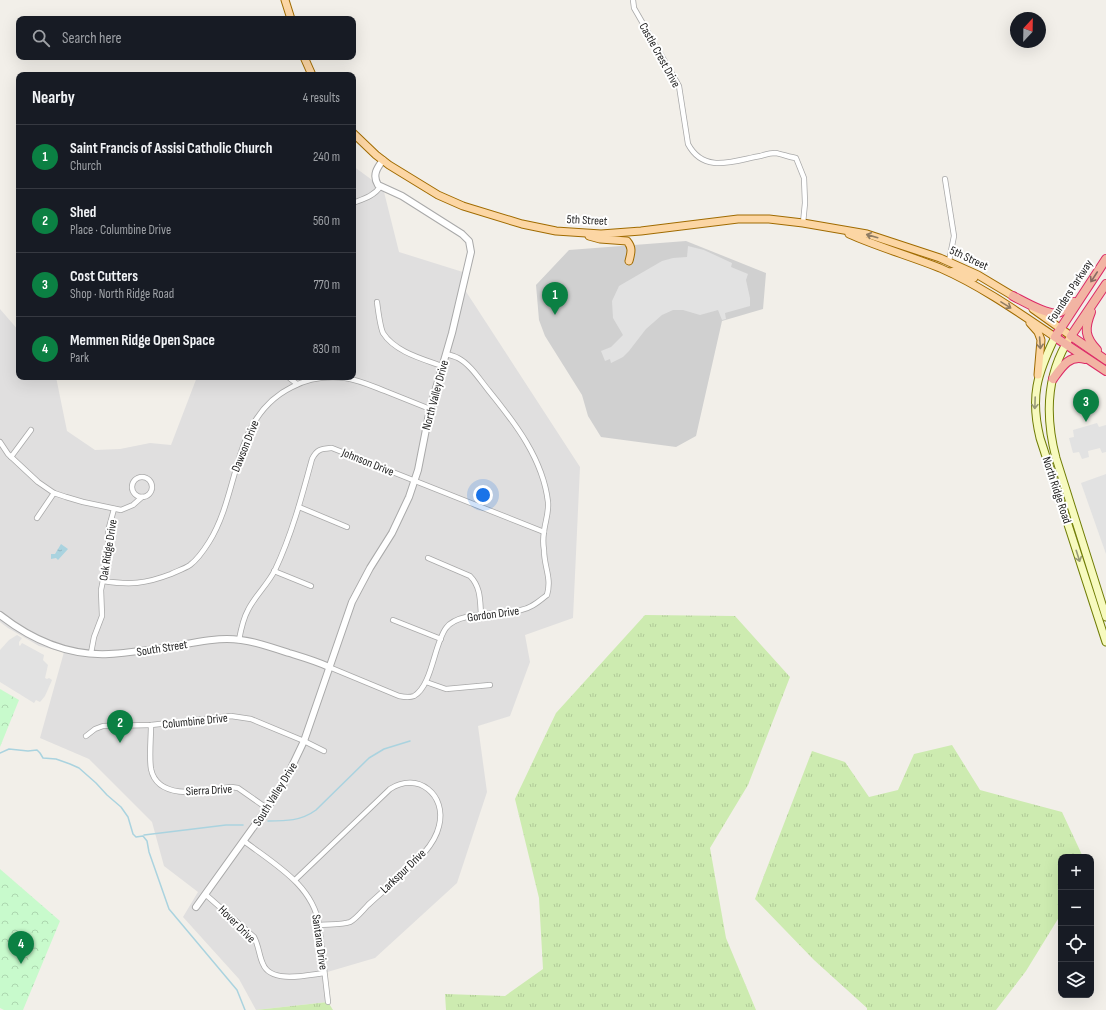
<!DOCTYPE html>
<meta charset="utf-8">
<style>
body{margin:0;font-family:"Sofia Sans Condensed",sans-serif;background:#20242c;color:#f1f3f6}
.controls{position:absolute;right:12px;bottom:12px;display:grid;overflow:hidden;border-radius:8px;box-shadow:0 4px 16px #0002}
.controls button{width:36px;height:36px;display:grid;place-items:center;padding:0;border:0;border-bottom:1px solid #363941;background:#171b24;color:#f1f3f6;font:20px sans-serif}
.compass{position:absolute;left:1010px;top:12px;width:36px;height:36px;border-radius:50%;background:#171b24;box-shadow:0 4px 16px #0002;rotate:22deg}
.you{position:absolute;left:483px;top:495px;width:14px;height:14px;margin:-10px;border:3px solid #fff;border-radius:50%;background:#1a73e8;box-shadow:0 0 0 6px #1a73e833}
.badge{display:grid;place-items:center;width:26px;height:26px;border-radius:50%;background:#0b8043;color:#fff;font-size:13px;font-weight:700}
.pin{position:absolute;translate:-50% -33px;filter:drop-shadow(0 1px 2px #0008)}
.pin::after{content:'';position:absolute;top:21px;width:14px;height:12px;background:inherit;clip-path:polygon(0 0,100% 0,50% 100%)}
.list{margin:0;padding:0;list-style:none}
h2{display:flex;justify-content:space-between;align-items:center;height:52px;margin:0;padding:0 16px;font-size:17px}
h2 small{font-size:13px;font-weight:400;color:#9ea1a6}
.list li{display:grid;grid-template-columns:26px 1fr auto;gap:12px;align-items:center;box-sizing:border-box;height:64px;padding:0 16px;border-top:1px solid #363941}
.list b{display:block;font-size:15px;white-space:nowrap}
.list p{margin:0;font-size:13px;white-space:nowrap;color:#9ea1a6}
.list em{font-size:13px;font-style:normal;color:#9ea1a6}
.icon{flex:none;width:22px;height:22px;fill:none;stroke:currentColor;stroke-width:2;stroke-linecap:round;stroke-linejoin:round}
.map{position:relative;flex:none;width:1106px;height:1010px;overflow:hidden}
.search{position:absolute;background:#171b24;box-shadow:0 4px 16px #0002;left:16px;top:16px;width:340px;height:44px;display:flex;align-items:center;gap:10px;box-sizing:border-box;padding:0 14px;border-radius:8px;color:#9ea1a6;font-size:15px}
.panel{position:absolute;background:#171b24;box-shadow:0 4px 16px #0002;left:16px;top:72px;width:340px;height:308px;border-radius:8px}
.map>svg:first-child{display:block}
.residential{fill:#e0dfdf}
.religious{fill:#d0d0d0}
.grass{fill:url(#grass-tufts)}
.park{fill:url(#park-crowns)}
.parking{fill:#e2e2e2}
.water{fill:url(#water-ripples)}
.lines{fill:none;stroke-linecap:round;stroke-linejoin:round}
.stream{stroke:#aad3df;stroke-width:1.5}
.minor-casing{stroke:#a9a9a9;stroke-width:6}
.tertiary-casing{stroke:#a9a9a9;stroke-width:8}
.secondary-casing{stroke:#707d05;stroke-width:9}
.primary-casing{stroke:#a06b00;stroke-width:9}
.trunk-casing{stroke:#dc2a67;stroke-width:10}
.minor{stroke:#fff;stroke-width:4.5}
.tertiary{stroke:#fff;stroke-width:6}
.secondary{stroke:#f7fabf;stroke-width:7}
.primary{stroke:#fcd6a4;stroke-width:7}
.trunk{stroke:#f2b4a3;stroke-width:8}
.oneway{stroke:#8f7c63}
.oneway2{stroke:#8a6b62}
.oneway3{stroke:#979978}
.labels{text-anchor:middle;stroke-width:4;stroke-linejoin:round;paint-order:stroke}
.street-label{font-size:12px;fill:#222;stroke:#fff}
</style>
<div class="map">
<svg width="1106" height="1010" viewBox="0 0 1106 1010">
<defs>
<pattern id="grass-tufts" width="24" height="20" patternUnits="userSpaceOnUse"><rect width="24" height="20" fill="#cdebb0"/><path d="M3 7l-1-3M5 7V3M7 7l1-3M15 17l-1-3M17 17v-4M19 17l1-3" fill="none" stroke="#b0c997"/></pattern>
<pattern id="park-crowns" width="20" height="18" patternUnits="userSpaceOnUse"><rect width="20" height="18" fill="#c8facc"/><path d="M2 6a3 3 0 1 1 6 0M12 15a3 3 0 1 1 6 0" fill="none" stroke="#acd6af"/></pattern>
<pattern id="water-ripples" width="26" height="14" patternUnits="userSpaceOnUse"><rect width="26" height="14" fill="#aad3df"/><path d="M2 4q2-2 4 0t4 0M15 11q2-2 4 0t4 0" fill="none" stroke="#92b5bf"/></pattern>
</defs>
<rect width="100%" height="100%" fill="#f2efe9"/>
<path class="residential" d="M 353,166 L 383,188 L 399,252 L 466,273 L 463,287 L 580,467 L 573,618 L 525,635 L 530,662 L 510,716 L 478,726 L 487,792 L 457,883 L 375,958 L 324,973 L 328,1002 L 256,1010 L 239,979 L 183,917 L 198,892 L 164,866 L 152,822 L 89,759 L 40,738 L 64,652 L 39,646 L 8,628 L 0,622 L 0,309 L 19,331 L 19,377 L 56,377 L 67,431 L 95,450 L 120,449 L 150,443 L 171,445 L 197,377 L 353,377 Z"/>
<path class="religious" d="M 686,241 L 766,273 L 763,309 L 722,321 L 696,436 L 676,447 L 601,437 L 588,416 L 582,395 L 545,336 L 539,320 L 536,285 L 569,250 Z"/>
<g class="grass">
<path d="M 645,615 L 735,616 L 790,677 L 748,785 L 710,848 L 726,938 L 756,1010 L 446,1010 L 445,994 L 505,996 L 543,969 L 539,898 L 515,799 L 556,713 Z"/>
<path d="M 952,745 L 980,790 L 1062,812 L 1083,857 L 1061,857 L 1061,914 L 1026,971 L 996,1010 L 867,1010 L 867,1008 L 814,960 L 755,899 L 812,751 L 845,762 L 869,797 L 898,790 L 914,754 Z"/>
<path d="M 328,1002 L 333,1010 L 256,1010 Z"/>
</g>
<g class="park">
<path d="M 0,689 L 19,700 L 0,747 Z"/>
<path d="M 0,869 L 60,921 L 23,1010 L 4,1010 L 0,1008 Z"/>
</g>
<g class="parking">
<path d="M 688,246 L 704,250 L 732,263 L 731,267 L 748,274 L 746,280 L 750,298 L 750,306 L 725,313 L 726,319 L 722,320 L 718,310 L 700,315 L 683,310 L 673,310 L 662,315 L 646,329 L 629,351 L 623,357 L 611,363 L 610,359 L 605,361 L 601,351 L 611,347 L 623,335 L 613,318 L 612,301 L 619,286 L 662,261 L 673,258 L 687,257 Z"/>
<path d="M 1097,423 L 1099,427 L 1106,425 L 1106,452 L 1102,453 L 1100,448 L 1088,451 L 1089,457 L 1082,459 L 1079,452 L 1073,453 L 1069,438 L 1074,437 L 1073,430 Z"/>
<path d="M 1106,474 L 1106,554 L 1081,483 Z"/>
<path d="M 17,635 L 22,638 L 19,642 L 19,645 L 20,646 L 22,643 L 44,655 L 43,660 L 48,665 L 45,678 L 47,679 L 49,678 L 52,680 L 45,696 L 40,702 L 36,700 L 34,703 L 0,682 L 0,650 L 9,640 Z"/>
</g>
<path class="water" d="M 61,544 L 68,549 L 58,560 L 56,558 L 51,559 L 51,554 L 55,554 Z"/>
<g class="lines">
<g class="stream">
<path d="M 0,753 L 9,749 L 28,751 L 37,750 L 40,753 L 43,758 L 56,759 L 70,764 L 79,768 L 96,783 L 107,795 L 121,807 L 128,817 L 133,834 L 136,837 L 143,836 L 147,841 L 149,852 L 169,909 L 237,990 L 245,1010"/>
<path d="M 268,821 C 286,821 301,821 316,810 L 369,758 L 384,749 L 410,741"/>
<path d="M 144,835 L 226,825 L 243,825"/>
</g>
<g class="minor-casing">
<g id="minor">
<path d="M 633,0 L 634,8 L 679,86 L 688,144 C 704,174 733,161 760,156 C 764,155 770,153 775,153 C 782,154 789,157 796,158 L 804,178 L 805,203 L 803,223"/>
<path d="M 945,179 L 954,236 L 949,261"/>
<path d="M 353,203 C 363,199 374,196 380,187"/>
<path d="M 377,302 C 378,310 380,326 383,333 C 395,352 423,359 442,366"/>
<path d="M 288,377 L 297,384"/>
<path d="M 0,442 L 8,454 L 38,482 L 54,493 L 66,497 L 83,502 L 121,510 L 133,505 L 142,497"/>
<path d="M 11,457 L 31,430"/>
<circle cx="142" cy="487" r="10"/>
<path d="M 299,507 L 347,527"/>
<path d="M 37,518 L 54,493"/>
<path d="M 428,558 L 470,576 C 481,587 480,601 481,615"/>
<path d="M 274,571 L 311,586"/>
<path d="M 103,581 C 130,585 145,584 171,574 C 177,571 184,569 190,565 C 198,559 204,550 209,542 C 241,491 231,417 292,387 C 309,378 326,376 345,378 C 359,380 372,386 385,391 C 400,397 415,403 430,409"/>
<path d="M 393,620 L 441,639"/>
<path d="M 239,640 C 241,629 243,619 248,610 C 255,596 268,584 275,570 C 292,534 302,496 312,459 C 317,449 321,449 332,448 L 544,532"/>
<path d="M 91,653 L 94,637 L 102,616 L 101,590 L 108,556 L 108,531 L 114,509"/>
<path d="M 329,667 L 399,696 C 404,697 409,698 414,696 C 432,686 434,644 446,628 C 458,611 502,615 521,610 C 532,608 539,601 547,595 C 552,578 544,567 544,550 C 543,544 543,538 544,532 C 545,522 549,513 548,502 C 543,459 515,423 489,391 C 480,380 470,364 458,358 C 454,356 450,355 446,354"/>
<path d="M 426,682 L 446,689 L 490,685"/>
<path d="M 151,725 C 151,738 149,757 151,769 C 158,803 208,790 231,787 L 238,788 L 268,809"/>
<path d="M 86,736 L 95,729 L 103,726 L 151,725 L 231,716 L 251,719 L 304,741 L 324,751"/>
<path d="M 244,841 C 274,864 313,885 319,925 L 328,1002"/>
<path d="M 295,880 L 390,789 C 418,771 447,795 439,826 C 437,835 430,846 424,853 C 407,872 386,888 368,905 C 363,910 356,919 350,922 C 342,925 328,924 319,925"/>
<path d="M 205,894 L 254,937 C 259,946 259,956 263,964 C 271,984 307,975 324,973"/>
</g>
</g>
<g class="tertiary-casing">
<g id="tertiary">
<path d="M 0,615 C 32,640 68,656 109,654 C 131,653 153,649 175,646 C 192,643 210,639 227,639 C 248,639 268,646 289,653 C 302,657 316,661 329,667"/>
<path d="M 196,907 L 275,797 L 284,783 L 304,741 L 352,602 L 370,568 L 392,533 L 409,497 L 418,470 L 430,409 L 452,333 L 471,252 L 469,241 L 462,234 L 402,196 L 378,185 C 372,175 377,168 383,160"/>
</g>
</g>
<g class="secondary-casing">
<g id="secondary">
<path d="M 1055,337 C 1037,374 1030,397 1040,438 L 1106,642"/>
<path d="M 1066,344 C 1046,379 1046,420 1056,458 L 1106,617"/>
</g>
</g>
<g class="primary-casing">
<g id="primary">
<path d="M 285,0 L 291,19"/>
<path d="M 304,57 L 312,75"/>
<path d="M 353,133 L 376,155 L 389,165 L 438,195 L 463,206 L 522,224 L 556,231 L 601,234 L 641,231 L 738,219 L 769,219 L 803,223 L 867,234 L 940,258 L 978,275 L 1018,299"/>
<path d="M 849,234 C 878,247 910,256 940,268 C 981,286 1018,312 1055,337"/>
<path d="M 589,236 L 600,239 L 627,241 C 633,248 631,253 629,261"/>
<path d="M 950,272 C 958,269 966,275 974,278"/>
<path d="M 1033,309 L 1071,336 L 1066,344"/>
<path d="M 1030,323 L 1038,332 L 1041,340 L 1038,375"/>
</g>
</g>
<g class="trunk-casing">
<g id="trunk">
<path d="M 1106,259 L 1055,337 L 1106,371"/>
<path d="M 1106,284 L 1071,336 L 1106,360"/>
<path d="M 1013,296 C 1023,301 1048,316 1058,313 C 1065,311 1070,306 1074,302"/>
<path d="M 1091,312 C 1084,329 1085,337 1097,350"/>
<path d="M 1053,379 C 1061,368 1069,354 1085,359"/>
</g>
</g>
<use href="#minor" class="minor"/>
<use href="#tertiary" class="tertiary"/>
<use href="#secondary" class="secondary"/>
<use href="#primary" class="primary"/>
<use href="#trunk" class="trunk"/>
</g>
<defs><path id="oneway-shaft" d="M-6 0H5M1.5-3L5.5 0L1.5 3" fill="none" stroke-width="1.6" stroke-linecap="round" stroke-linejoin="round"/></defs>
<g class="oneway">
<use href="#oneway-shaft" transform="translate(872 236) rotate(-164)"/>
<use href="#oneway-shaft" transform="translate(1006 305) rotate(32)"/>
<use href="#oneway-shaft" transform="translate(1040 343) rotate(86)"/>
</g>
<use class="oneway2" href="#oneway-shaft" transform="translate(1094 277) rotate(123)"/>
<g class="oneway3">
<use href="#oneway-shaft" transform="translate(1035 403) rotate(92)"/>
<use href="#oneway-shaft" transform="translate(1078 556) rotate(72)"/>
</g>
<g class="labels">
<g class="street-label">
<text transform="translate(660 55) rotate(61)" y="4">Castle Crest Drive</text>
<text transform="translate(587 220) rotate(3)" y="4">5th Street</text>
<text transform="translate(969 258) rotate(25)" y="4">5th Street</text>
<text transform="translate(1070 291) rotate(-57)" y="4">Founders Parkway</text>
<text transform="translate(435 395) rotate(-75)" y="4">North Valley Drive</text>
<text transform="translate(245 446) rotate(-68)" y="4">Dawson Drive</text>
<text transform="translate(368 462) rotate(22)" y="4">Johnson Drive</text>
<text transform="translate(1057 490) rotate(72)" y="4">North Ridge Road</text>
<text transform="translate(108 550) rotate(-81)" y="4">Oak Ridge Drive</text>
<text transform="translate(493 614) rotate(-8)" y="4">Gordon Drive</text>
<text transform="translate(162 648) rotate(-9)" y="4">South Street</text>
<text transform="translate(195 721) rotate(-6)" y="4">Columbine Drive</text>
<text transform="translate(209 790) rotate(-3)" y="4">Sierra Drive</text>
<text transform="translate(275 794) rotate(-58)" y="4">South Valley Drive</text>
<text transform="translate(403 871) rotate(-44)" y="4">Larkspur Drive</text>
<text transform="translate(237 924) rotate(45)" y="4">Hover Drive</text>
<text transform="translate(320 942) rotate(82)" y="4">Santana Drive</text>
</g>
</g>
</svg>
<div class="controls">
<button>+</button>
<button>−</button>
<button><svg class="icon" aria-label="locate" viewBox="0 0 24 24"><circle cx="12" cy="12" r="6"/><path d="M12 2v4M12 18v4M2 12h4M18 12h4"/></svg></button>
<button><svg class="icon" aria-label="layers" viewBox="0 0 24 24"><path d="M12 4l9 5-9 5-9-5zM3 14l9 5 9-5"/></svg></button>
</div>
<svg class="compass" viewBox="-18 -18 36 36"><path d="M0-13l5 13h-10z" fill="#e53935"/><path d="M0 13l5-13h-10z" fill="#9ea1a6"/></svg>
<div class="you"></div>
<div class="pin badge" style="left:555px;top:315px">1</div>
<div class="pin badge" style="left:120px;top:743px">2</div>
<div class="pin badge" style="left:1086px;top:422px">3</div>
<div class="pin badge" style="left:21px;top:964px">4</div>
<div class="search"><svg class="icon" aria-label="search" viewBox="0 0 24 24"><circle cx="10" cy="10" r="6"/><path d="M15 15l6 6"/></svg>Search here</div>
<section class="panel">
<h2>Nearby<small>4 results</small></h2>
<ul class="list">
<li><span class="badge">1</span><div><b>Saint Francis of Assisi Catholic Church</b><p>Church</p></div><em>240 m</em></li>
<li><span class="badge">2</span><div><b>Shed</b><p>Place · Columbine Drive</p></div><em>560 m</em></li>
<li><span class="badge">3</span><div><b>Cost Cutters</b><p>Shop · North Ridge Road</p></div><em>770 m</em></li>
<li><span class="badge">4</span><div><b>Memmen Ridge Open Space</b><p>Park</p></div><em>830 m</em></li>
</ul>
</section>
</div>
